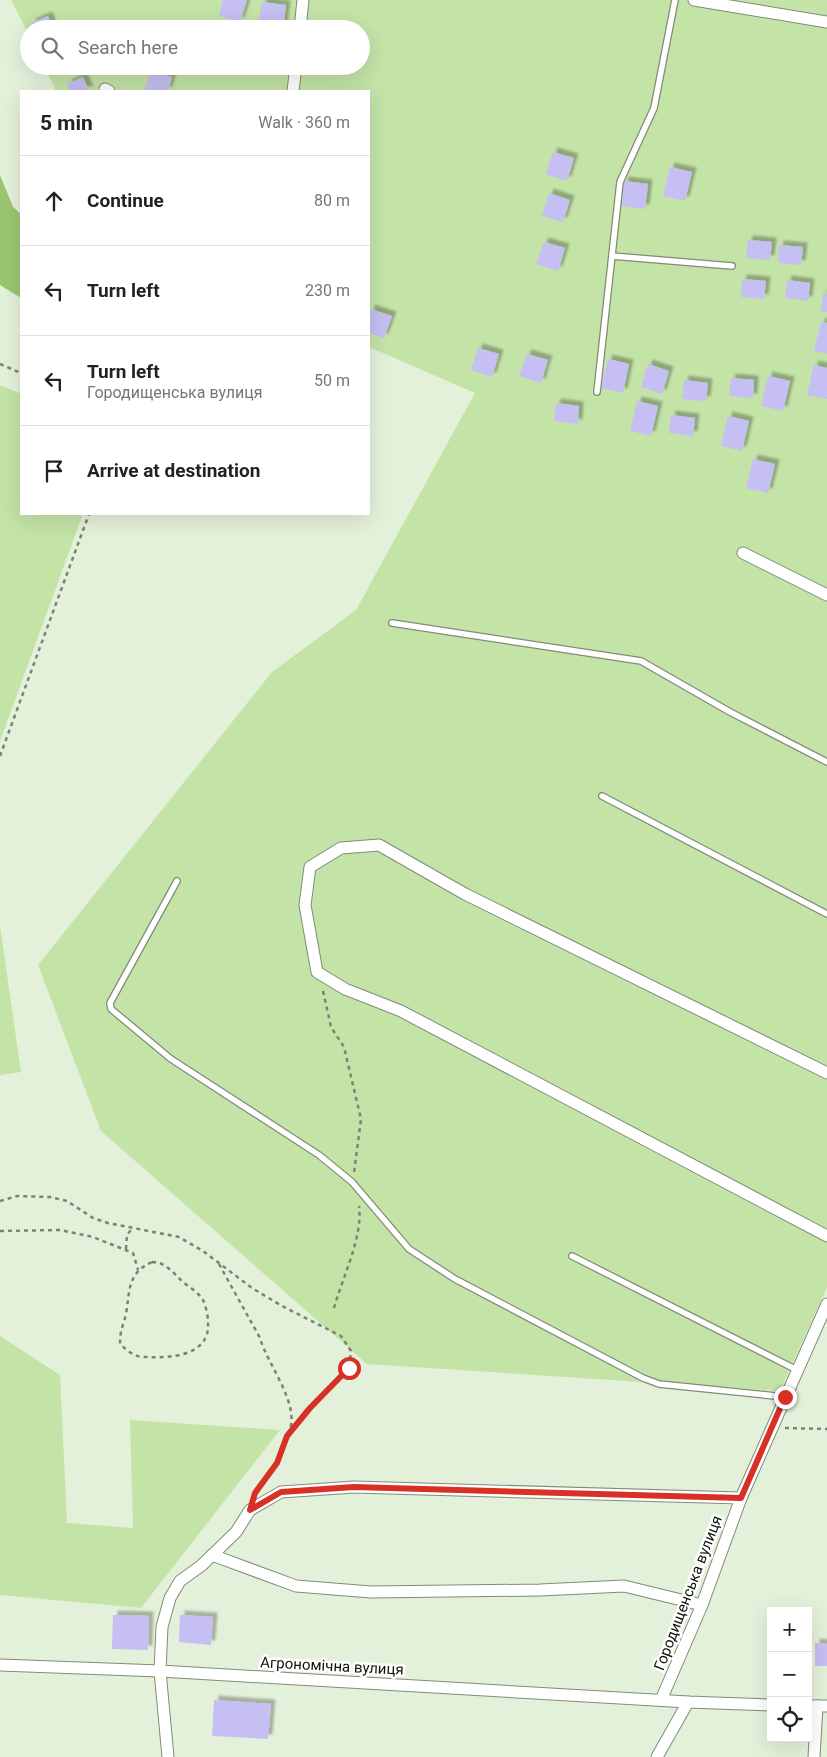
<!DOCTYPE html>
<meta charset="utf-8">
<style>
body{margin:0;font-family:Roboto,sans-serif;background:#f2f2f2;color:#222}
.controls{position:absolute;right:15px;bottom:15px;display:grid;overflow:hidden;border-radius:0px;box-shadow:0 5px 20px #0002}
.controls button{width:45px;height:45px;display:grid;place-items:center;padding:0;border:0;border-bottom:1px solid #e0e0e0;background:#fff;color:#222;font:25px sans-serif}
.stop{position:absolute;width:15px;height:15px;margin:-11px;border:4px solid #d93025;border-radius:50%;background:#fff}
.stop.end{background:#d93025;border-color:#fff;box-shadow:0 1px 5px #0008}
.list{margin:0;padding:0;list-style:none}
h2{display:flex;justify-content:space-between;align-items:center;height:65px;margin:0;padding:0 20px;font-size:21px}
h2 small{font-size:16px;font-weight:400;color:#767676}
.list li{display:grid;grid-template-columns:32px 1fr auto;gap:15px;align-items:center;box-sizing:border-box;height:90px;padding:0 20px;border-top:1px solid #e0e0e0}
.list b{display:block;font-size:19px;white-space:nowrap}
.list p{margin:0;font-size:16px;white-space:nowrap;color:#767676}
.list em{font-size:16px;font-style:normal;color:#767676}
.icon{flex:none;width:28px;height:28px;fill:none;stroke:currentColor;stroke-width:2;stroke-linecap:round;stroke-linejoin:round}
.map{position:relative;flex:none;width:827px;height:1757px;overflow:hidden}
.search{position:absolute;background:#fff;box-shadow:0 5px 20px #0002;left:20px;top:20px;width:350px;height:55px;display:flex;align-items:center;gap:12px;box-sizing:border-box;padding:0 18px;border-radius:28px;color:#767676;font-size:19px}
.panel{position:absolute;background:#fff;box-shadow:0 5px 20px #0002;left:20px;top:90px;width:350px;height:425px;border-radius:0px}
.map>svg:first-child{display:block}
.green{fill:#c3e3a7}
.water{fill:#9bc670}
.building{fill:#c5bff3;filter:url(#shadow)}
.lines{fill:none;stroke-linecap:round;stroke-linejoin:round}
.service-casing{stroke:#818c77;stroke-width:8}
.minor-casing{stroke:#818c77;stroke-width:13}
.path{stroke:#7b8374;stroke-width:2.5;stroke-dasharray:4 4;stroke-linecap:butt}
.service{stroke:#fff;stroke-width:5.5}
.minor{stroke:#fff;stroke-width:11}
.route{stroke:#d93025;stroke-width:6}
.labels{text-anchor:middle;stroke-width:5;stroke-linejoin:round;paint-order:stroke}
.street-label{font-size:15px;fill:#0e120a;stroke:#fff}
</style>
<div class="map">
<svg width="827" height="1757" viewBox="0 0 827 1757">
<defs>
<filter id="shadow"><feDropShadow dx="4.5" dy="-4.5" stdDeviation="1" flood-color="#0004"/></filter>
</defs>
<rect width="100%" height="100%" fill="#e4f1da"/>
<g class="green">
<path d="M 11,0 L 827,0 L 827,1287 L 780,1391 L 367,1364 L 101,1131 L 38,965 L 272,672 L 356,610 L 475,393 L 369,347 L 369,91 L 56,91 L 44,66 L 361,66 L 361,29 L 29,29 L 29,35 Z"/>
<path d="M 0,385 L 21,394 L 21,514 L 83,514 L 0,741 Z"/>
<path d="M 0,925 L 21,1072 L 0,1075 Z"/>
<path d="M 0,1336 L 60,1375 L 67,1523 L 133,1528 L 130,1420 L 280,1430 L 141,1608 L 0,1595 Z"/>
</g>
<path class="water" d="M 0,175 L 13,207 L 21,214 L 21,298 L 0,285 Z"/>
<g class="building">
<path d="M 223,0 L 247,0 L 240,22 L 219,16 Z"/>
<path d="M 262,2 L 286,5 L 283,29 L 258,27 Z"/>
<path d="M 48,16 L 53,29 L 34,29 L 31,23 Z"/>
<path d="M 151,70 L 172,77 L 168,91 L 144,91 Z"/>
<path d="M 83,77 L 89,91 L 70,91 L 67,84 Z"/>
<path d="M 553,152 L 574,158 L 567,181 L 546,174 Z"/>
<path d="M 670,167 L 692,172 L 685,201 L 663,196 Z"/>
<path d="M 624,181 L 648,184 L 645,209 L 621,206 Z"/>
<path d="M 549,193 L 570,200 L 563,222 L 542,216 Z"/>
<path d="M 748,240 L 772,242 L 770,260 L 746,258 Z"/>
<path d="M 544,242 L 565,248 L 558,271 L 536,264 Z"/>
<path d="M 779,245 L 803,247 L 801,265 L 778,263 Z"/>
<path d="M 742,279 L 766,281 L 764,299 L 741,297 Z"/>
<path d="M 787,280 L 810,283 L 808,301 L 785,298 Z"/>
<path d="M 823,293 L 827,294 L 827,312 L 821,311 Z"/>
<path d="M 370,309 L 392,316 L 384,338 L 369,333 Z"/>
<path d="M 821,322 L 827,323 L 827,354 L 814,351 Z"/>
<path d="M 478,348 L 499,354 L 492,377 L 471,370 Z"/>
<path d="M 527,354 L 548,360 L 541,383 L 519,376 Z"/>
<path d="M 608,359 L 629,364 L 623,393 L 601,388 Z"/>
<path d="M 648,364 L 669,371 L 662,394 L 641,387 Z"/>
<path d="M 814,365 L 827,368 L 827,399 L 807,395 Z"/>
<path d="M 768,376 L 790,381 L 783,411 L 761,406 Z"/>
<path d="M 731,378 L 754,380 L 753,398 L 729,396 Z"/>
<path d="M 684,380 L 708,383 L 706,401 L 682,399 Z"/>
<path d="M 637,401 L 658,406 L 651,436 L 630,431 Z"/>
<path d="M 556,403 L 579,406 L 578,424 L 554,421 Z"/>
<path d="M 671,415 L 695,418 L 693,436 L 669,433 Z"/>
<path d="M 728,416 L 749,421 L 742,451 L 721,446 Z"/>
<path d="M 753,459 L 775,464 L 768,493 L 746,488 Z"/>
<path d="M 113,1615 L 149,1616 L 148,1650 L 112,1649 Z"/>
<path d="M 180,1615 L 213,1617 L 211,1645 L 179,1642 Z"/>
<path d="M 815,1643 L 827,1644 L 827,1666 L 815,1666 Z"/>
<path d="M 214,1700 L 271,1704 L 268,1739 L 212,1736 Z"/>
</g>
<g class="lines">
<g class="service-casing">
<g id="service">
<path d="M 612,256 L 732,266"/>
<path d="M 597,392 L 620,182 L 654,108 L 675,0"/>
<path d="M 392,623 L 641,661 L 730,712 L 827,762"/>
<path d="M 602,796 L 827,914"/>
<path d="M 177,881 L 110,1003 L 111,1009 L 171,1059 L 319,1155 L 352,1182 L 409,1249 L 455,1279 L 643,1378 L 659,1384 L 785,1397"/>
<path d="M 572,1256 L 797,1370"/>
</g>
</g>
<g class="minor-casing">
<g id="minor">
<path d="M 694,0 L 827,22"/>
<path d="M 300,29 L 303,0"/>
<path d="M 105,89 L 109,91"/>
<path d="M 293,91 L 296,66"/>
<path d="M 743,553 L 827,595"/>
<path d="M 827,1073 L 465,894 L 379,845 L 341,848 L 310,867 L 305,905 L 317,972 L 345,989 L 401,1011 L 827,1236"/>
<path d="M 212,1555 L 296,1586 L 371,1592 L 540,1590 L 624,1586 L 702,1605"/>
<path d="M 0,1665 L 160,1671 L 688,1702 L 771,1705"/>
<path d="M 661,1700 L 702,1605 L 741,1498 L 827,1304"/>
<path d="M 808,1706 L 827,1706"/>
<path d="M 168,1757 L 160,1671 L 162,1627 L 170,1598 L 180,1581 L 202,1565 L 236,1532 L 250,1510 L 281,1492 L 354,1487 L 741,1498"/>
<path d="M 657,1757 L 688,1702"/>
<path d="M 814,1757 L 817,1706"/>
</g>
</g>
<g class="path">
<path d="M 0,364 L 21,373"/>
<path d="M 0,756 L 89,514"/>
<path d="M 323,991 L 331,1027 L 344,1047 L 361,1119 L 354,1173"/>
<path d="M 0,1201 L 17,1196 L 50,1197 L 67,1201 L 93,1218 L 108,1223 L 179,1237 L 203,1251 L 252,1288 L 282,1306 L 341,1336 L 351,1351 L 349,1368 L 310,1408 L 287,1436"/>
<path d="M 0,1231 L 60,1230 L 93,1237 L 133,1253 L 138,1270"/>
<path d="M 126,1249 L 127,1235 L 131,1230"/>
<path d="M 152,1262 C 166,1262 173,1273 183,1282 C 189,1287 199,1293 203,1300 C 206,1306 208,1316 208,1323 C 210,1357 169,1358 144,1357 C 134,1357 127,1350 120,1344 C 120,1329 123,1327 126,1314 C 130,1291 127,1273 152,1262 Z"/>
<path d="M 219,1264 L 260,1338 C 267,1364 301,1405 289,1431"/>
<path d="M 334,1308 C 343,1276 363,1237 359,1206"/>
<path d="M 785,1428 L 827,1429"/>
<path d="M 257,1490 L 277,1463 L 287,1436"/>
</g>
<use href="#service" class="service"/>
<use href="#minor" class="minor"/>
</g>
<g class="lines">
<path class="route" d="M 349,1368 L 310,1408 L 287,1436 L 277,1463 L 255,1493 L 250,1510 L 281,1492 L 354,1487 L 741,1498 L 785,1397"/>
</g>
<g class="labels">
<g class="street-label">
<text transform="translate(688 1593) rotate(-69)" y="5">Городищенська вулиця</text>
<text transform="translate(332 1666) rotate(3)" y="5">Агрономічна вулиця</text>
</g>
</g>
</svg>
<div class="controls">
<button>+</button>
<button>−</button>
<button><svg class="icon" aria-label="locate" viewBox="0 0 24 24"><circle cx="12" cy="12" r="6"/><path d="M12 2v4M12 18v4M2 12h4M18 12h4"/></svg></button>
</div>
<div class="stop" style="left:349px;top:1368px"></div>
<div class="stop end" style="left:785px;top:1397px"></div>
<div class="search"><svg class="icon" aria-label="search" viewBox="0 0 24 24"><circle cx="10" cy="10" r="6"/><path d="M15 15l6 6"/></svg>Search here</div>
<section class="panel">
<h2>5 min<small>Walk · 360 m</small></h2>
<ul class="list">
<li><svg class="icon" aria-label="ahead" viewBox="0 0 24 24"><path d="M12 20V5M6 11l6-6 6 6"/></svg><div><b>Continue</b></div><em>80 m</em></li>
<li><svg class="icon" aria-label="left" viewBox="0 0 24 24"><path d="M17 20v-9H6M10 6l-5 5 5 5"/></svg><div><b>Turn left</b></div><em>230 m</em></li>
<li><svg class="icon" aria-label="left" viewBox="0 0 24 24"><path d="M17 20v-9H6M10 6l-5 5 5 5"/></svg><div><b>Turn left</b><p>Городищенська вулиця</p></div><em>50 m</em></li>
<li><svg class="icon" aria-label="arrive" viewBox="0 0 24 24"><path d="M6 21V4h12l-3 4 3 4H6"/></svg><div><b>Arrive at destination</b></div></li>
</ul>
</section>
</div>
